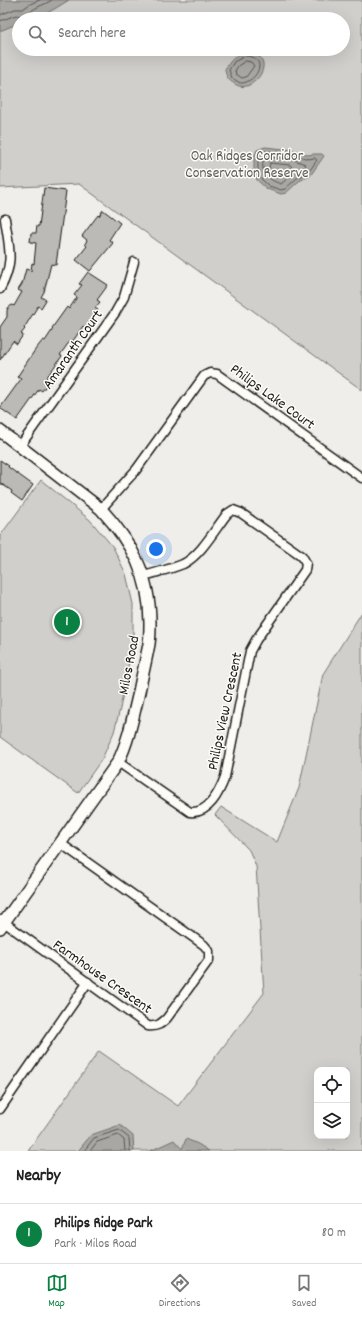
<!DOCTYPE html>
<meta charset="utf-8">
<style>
body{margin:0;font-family:Dekko,sans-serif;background:#f6f6f6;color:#222}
.controls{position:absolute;right:12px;bottom:12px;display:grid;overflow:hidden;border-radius:8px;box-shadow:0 4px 16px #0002}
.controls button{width:36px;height:36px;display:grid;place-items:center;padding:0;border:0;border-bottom:1px solid #e0e0e0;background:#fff;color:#222;font:20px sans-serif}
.you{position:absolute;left:156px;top:549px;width:14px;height:14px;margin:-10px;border:3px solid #fff;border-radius:50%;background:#1a73e8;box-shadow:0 0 0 6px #1a73e833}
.badge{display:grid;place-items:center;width:26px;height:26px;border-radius:50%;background:#0b8043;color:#fff;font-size:13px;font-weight:700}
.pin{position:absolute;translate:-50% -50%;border:2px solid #fff;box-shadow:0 1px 4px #0006}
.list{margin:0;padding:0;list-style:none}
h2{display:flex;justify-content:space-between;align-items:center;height:52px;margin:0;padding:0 16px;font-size:17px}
h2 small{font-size:13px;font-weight:400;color:#767676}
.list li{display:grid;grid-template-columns:26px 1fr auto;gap:12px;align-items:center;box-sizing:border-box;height:60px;padding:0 16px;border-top:1px solid #e0e0e0}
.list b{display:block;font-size:15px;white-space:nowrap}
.list p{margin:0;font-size:13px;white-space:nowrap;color:#767676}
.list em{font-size:13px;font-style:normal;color:#767676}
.icon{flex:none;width:22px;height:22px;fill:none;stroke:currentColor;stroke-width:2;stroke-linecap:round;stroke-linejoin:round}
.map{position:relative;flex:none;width:362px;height:1151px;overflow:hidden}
.search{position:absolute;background:#fff;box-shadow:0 4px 16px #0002;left:12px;right:12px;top:12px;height:44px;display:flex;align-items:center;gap:10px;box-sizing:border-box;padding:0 14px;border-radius:22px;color:#767676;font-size:15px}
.sheet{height:112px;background:#fff}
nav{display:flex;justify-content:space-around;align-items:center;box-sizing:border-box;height:56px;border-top:1px solid #e0e0e0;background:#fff;font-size:11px;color:#767676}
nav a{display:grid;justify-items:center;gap:2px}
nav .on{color:#0b8043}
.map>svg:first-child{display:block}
.green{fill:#d0cfcc;stroke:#767674;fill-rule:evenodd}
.water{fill:#a8a7a3;stroke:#706f6d}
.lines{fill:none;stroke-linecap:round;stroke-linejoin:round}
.shore{stroke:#545452;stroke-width:1}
.building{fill:#bbbab6;stroke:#1c1c1c}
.street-casing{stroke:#1c1c1c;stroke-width:11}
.secondary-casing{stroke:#1c1c1c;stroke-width:14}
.street{stroke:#fdfcf7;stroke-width:8}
.secondary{stroke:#fdfcf7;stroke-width:11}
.labels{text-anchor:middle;stroke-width:3;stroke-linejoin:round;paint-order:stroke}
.park-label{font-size:15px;fill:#5b5b5a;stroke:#fdfcf7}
.street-label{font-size:15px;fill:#1c1c1c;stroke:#fdfcf7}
</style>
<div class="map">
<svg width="362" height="1151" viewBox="0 0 362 1151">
<rect width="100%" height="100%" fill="#f0eeea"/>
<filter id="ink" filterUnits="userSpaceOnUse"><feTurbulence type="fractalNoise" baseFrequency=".025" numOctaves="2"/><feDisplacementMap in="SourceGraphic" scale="8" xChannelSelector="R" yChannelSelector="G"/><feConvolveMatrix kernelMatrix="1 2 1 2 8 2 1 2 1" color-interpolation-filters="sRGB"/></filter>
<g filter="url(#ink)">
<g class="green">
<path d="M 0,0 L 362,0 L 362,390 L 79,184 L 0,188 ZM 19,19 L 343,19 L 343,49 L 19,49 Z"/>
<path d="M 41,480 L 90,520 L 113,547 L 126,574 L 133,604 L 133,641 L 120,709 L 114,732 L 102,759 L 78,793 L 0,737 L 0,536 Z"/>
<path d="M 362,612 L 362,1151 L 28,1151 L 99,1051 L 178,1106 L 264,993 L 256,866 L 249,850 L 215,815 L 221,807 L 277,842 L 299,788 L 323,674 ZM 317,1070 L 347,1070 L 347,1136 L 317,1136 Z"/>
</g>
<g class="water">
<path d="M 0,0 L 69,0 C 51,11 41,19 19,19 L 19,23 L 0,31 Z"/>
<path d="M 246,52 C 282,55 253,97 235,84 C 228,80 226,77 225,69 C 231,60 235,55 246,52 Z"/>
<path d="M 265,147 L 294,150 L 308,155 L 314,154 L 322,154 L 324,156 L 310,176 L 299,181 L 286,193 L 281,194 L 267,189 L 257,180 L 254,171 L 254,157 L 257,150 Z"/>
<path d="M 120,1125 L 133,1136 L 134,1151 L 78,1151 L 91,1135 Z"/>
<path d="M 186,1139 L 198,1144 L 209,1151 L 150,1151 L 174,1140 L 182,1149 Z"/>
</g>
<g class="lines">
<g class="shore">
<path d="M 0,15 L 15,9 L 23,9 L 30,4 L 40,0"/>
<path d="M 0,21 L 16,15 L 26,17 C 32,7 43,6 52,0"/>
<path d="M 246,56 C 271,58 255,84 240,83 L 232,78 L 229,70 L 234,62 Z"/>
<path d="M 246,61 L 251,62 L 254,66 L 246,77 L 242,78 L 236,74 L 235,71 L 238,66 Z"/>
<path d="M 266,151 L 293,154 L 308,159 L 315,158 L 317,160 L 308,173 L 297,178 L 285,189 L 281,190 L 269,186 L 260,178 L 258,170 L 258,158 L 260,153 Z"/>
<path d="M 264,157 L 292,159 L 305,164 L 306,166 L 304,169 L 294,173 L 281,184 C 268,180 259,172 264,157 Z"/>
<path d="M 270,163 L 290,165 L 292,167 L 279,178 C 273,175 267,171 270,163 Z"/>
<path d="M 84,1151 L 94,1138 L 119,1130 L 129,1138 L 130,1151"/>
<path d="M 90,1151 L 97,1142 L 118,1135 L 124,1140 L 125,1151"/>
</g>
</g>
<g class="building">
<path d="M 44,188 L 66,191 L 56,265 L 51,264 L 44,292 L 41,297 L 46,300 L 41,308 L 38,306 L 24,328 L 25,329 L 21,334 L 23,335 L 17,344 L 13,341 L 0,360 L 0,327 L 7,317 L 7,311 L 8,308 L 12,305 L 14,306 L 22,292 L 18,290 L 22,284 L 26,269 L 31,271 L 32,263 L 34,264 L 36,243 L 30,242 L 31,233 L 36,233 L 37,226 L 39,226 Z"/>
<path d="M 103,210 L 120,223 L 109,240 L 113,243 L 90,271 L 76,260 L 87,246 L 85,244 L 87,240 L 82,236 L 98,215 L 99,216 Z"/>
<path d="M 88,272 L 108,285 L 97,300 L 100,302 L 95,308 L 98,310 L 91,320 L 92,321 L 86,329 L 83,326 L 73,341 L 71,340 L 67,345 L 60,355 L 62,356 L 44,381 L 48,383 L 42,391 L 39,389 L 17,420 L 0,408 L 21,379 L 17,377 L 35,350 L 43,340 L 45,341 L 53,329 L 52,328 L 67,307 L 69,309 L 77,297 L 74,295 L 82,285 L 79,284 Z"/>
<path d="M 0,460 L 9,466 L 8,467 L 33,485 L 22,501 L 11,493 L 12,491 L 0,483 Z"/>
</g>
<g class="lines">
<g class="street-casing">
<g id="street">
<path d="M 0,289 C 15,262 9,248 5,219"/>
<path d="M 20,446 L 115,313 L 124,297 L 134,262"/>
<path d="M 101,509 L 136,470 L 204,376 L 210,373 L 217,374 L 362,478"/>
<path d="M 118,762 L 190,812 C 209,814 219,793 225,777 L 250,651 L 256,640 L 305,570 L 306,563 L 302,556 L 241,513 L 233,510 L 227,514 C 215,529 201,555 183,564 C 171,569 157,572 144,576"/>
<path d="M 1,920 L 148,1026 C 157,1027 161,1024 167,1018 L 209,960 L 209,951 L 204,945 L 60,843"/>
<path d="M 0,1109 L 88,982"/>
</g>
</g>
<g class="secondary-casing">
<path id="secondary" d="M 0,431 L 101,509 C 132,543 150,576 150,623 C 150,630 150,637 149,644 C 146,660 142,676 139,692 C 133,716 129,740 118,762 L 0,928"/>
</g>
<use href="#street" class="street"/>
<use href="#secondary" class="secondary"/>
</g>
</g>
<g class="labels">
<g class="park-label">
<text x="247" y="160">Oak Ridges Corridor<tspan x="247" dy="17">Conservation Reserve</tspan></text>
</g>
<g class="street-label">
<text transform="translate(72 349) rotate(-55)" y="5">Amaranth Court</text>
<text transform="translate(273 396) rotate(36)" y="5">Philips Lake Court</text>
<text transform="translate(128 665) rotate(-79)" y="5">Milos Road</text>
<text transform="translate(224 711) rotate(-78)" y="5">Philips View Crescent</text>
<text transform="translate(103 976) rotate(35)" y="5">Farmhouse Crescent</text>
</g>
</g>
</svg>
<div class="controls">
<button><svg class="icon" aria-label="locate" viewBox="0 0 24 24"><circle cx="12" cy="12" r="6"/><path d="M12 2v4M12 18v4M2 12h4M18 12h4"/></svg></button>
<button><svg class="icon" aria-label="layers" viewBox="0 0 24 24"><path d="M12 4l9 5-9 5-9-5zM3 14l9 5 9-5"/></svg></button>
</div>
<div class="you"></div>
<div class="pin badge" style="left:67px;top:622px">1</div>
<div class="search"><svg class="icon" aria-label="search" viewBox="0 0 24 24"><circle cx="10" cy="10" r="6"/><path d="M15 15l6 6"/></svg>Search here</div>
</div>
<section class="sheet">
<h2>Nearby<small></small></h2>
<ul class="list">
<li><span class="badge">1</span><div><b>Philips Ridge Park</b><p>Park · Milos Road</p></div><em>80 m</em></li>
</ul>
</section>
<nav>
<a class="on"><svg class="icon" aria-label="map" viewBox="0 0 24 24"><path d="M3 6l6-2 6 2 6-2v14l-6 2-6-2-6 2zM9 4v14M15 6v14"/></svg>Map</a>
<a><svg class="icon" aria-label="directions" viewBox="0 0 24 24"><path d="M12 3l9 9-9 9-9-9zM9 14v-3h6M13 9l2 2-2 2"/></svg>Directions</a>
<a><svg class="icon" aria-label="saved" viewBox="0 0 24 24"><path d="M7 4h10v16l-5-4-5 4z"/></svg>Saved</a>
</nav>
